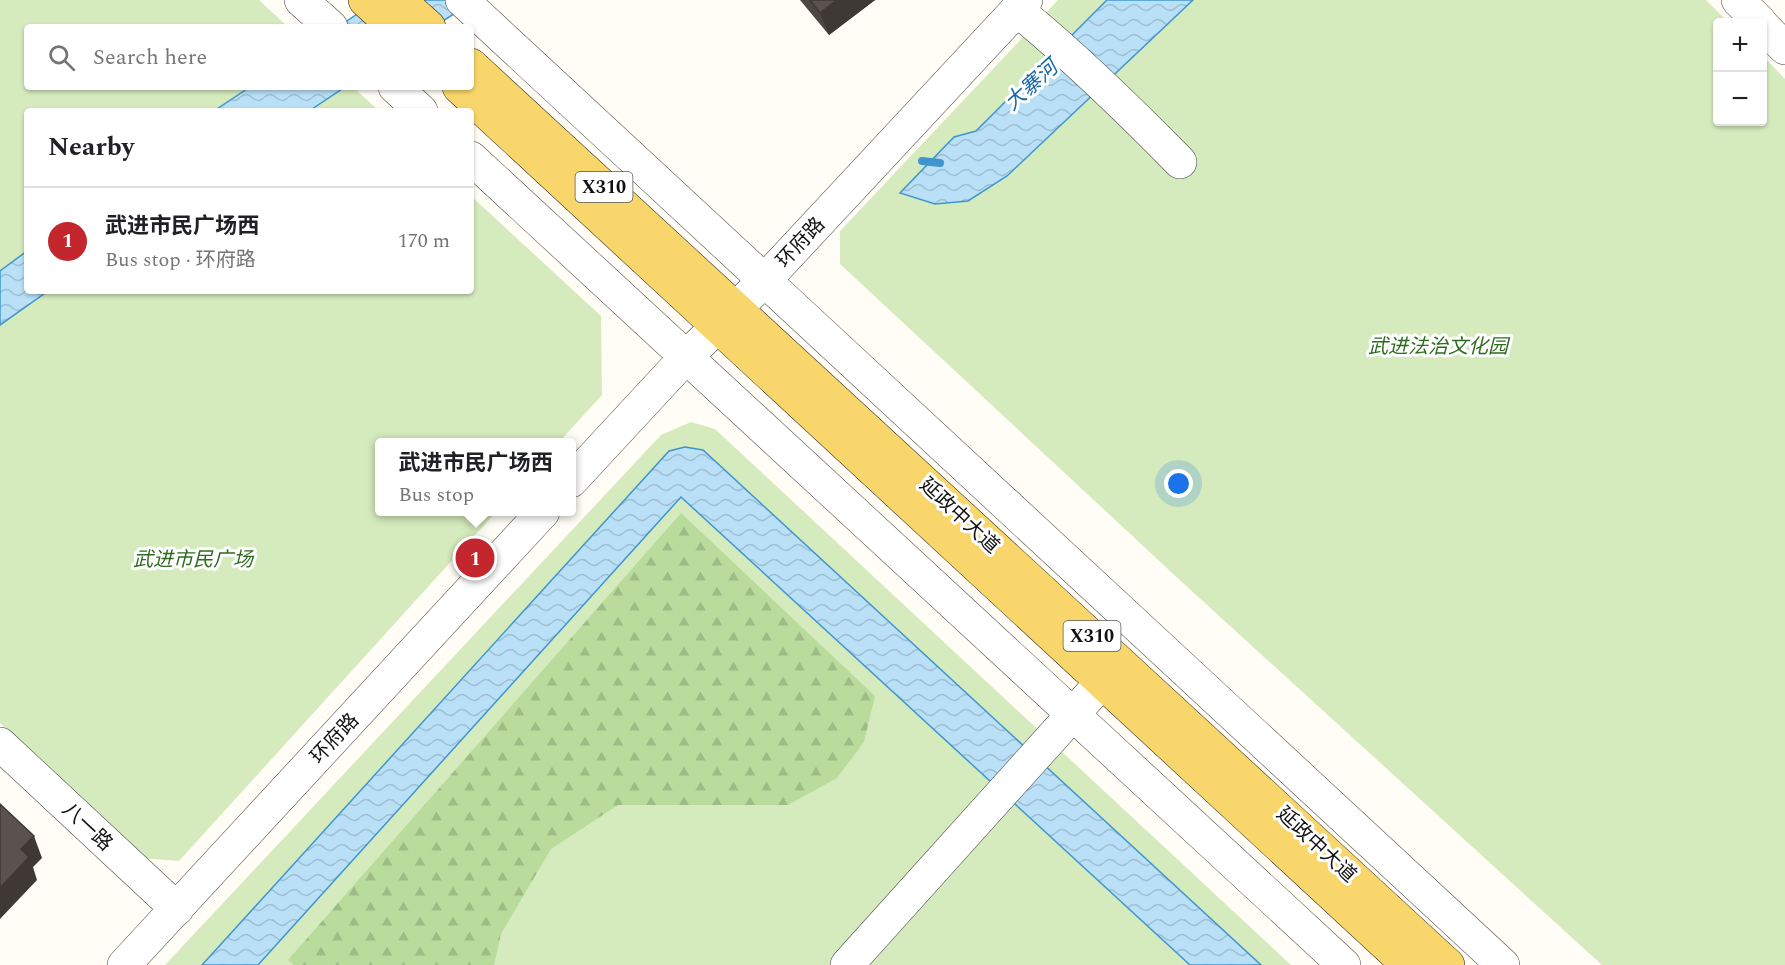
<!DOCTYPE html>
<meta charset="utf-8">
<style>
body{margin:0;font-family:Spectral,"Noto Sans SC",serif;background:#f2f2f2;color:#202124}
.controls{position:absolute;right:18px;top:18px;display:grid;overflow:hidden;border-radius:6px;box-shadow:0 2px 4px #0004}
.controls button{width:54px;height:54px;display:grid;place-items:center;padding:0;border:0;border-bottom:2px solid #e0e0e0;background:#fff;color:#202124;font:30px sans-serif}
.you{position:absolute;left:1179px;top:484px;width:21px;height:21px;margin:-15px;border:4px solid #fff;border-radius:50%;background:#1a73e8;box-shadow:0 0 0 9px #1a73e833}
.badge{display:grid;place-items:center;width:39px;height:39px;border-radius:50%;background:#c4262e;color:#fff;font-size:20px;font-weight:700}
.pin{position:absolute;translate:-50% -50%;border:3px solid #fff;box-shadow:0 2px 6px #0006}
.popup{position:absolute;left:375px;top:438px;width:201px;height:78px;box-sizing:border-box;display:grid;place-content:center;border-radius:6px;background:#fff;filter:drop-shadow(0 2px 4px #0005);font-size:20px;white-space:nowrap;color:#757577}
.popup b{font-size:22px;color:#202124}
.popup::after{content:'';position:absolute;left:50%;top:100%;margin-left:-12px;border:12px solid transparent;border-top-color:#fff}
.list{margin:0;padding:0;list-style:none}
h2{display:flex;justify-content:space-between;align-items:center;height:78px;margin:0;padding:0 24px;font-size:26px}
h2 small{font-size:20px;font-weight:400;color:#757577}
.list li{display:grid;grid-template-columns:39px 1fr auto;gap:18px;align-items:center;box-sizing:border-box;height:108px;padding:0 24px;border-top:2px solid #e0e0e0}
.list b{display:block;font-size:22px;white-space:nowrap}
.list p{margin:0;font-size:20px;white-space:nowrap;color:#757577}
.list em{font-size:20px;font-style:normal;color:#757577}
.icon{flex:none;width:33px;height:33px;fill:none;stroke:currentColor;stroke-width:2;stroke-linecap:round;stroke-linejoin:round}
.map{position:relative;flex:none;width:1785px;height:965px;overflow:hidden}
.search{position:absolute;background:#fff;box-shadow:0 2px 4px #0004;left:24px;top:24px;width:450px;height:66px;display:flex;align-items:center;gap:15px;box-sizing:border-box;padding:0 21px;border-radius:6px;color:#757577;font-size:22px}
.panel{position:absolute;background:#fff;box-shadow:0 2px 4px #0004;left:24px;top:108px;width:450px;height:186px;border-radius:6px}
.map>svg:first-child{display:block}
.grass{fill:#d5ebbd}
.forest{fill:url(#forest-firs)}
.water{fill:url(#water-waves);stroke:#3f96cf;stroke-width:1.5}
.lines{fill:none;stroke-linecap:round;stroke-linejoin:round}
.stream{stroke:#3f96cf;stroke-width:8}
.minor-casing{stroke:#444;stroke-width:34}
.major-casing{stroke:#222;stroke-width:34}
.minor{stroke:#fff;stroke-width:33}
.major{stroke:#f9d66b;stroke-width:33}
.wall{fill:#4d4742}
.shaded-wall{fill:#3f3936}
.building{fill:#5a524d;stroke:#3f3936;stroke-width:1.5}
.labels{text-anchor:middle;stroke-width:6;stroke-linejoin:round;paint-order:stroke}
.shield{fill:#fff;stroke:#585858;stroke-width:1.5}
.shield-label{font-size:18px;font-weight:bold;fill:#111}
.street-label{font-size:20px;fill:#111;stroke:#fff}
.park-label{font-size:20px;font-style:italic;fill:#2f6b1f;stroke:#fff}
.water-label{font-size:21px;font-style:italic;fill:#1768a6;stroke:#fff}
</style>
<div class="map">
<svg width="1785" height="965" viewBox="0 0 1785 965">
<defs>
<pattern id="forest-firs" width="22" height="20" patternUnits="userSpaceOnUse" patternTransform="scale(1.5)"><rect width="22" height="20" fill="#b9dc9c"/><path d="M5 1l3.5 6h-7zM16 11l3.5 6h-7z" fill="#9ebc85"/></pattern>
<pattern id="water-waves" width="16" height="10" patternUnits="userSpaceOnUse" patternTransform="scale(1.5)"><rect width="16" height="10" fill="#b9e0f7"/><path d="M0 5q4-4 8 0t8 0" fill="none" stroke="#9ebfd3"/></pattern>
</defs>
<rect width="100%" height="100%" fill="#fffdf5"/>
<g class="grass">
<path d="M 0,0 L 259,0 L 288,27 L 27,27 L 27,87 L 353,87 L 379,111 L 27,111 L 27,291 L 471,291 L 471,196 L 601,316 L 602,395 L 559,442 L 379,442 L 379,512 L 496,512 L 179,861 L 140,858 L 0,723 Z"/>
<path d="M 1058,0 L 1706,0 L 1728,22 L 1718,22 L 1718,122 L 1762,122 L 1763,56 L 1785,79 L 1785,965 L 1602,965 L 1183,583 L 840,264 L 840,231 Z"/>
<path d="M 691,422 L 715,429 L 1291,965 L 165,965 L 661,435 Z"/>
</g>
<path class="forest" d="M 681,513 L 875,696 L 864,742 L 837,778 L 788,805 L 618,805 L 551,849 L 501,934 L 494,965 L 294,965 L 288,960 Z"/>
<g class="water">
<path d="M 378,0 L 475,0 L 434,27 L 338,27 Z"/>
<path d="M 1107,0 L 1193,0 L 1007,176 L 968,201 L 935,204 L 900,193 L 954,137 L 976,131 Z"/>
<path d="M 250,87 L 345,87 L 309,111 L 214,111 Z"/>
<path d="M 27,251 L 27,291 L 48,291 L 0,325 L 0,271 Z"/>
<path d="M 685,447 L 703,450 L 1261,965 L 1190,965 L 681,497 L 258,965 L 202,965 L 669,451 Z"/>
</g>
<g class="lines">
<path class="stream" d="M 922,161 L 940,163"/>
<g class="minor-casing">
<g id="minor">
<path d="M 301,0 L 331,27"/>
<path d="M 462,0 L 1503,965"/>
<path d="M 1738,0 L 1760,22"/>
<path d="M 1017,10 C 1075,57 1128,109 1180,162"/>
<path d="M 1762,25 L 1785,48"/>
<path d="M 395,87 L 421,111"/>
<path d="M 471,158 L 1344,965"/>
<path d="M 571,481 L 686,357 L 765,280 L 1026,0"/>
<path d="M 0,744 L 177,909"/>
<path d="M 124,965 L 543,512"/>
<path d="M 847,965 L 1102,682"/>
</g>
</g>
<g class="major-casing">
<g id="major">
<path d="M 365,0 L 394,27"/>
<path d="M 399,0 L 429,27"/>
<path d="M 471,65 L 1448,965"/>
<path d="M 459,87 L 1408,965"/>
</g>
</g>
<use href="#minor" class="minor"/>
<use href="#major" class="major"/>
</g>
<path class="wall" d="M 800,0 L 875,0 L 829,35 Z"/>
<g class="shaded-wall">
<path d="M 837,0 L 875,0 L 829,35 L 820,13 Z"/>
<path d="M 34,836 L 42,858 L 33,867 L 37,880 L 0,919 L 0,888 L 21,849 Z"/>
</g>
<g class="building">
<path d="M 810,0 L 837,0 L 820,13 Z"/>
<path d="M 0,804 L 34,836 L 21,849 L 29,857 L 0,888 Z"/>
</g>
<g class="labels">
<g class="shield">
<rect x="575.5" y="172" width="57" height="30" rx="4.5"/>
<rect x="1063.5" y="621" width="57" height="30" rx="4.5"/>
</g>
<g class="shield-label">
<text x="604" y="193">X310</text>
<text x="1092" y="642">X310</text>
</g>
<g class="street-label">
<text transform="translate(800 242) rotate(-47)" y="7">环府路</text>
<text transform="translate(960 515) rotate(43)" y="7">延政中大道</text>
<text transform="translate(334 738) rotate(-47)" y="7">环府路</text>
<text transform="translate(88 826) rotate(43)" y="7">八一路</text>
<text transform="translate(1317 844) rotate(43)" y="7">延政中大道</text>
</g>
<g class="park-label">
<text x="1438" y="353">武进法治文化园</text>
<text x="193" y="566">武进市民广场</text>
</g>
<g class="water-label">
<text transform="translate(1031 85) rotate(-42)" y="7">大寨河</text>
</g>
</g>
</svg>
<div class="controls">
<button>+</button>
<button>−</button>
</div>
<div class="you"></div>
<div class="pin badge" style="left:475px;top:558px">1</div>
<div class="popup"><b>武进市民广场西</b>Bus stop</div>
<div class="search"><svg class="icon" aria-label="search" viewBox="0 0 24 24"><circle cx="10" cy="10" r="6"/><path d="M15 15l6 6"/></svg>Search here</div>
<section class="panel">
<h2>Nearby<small></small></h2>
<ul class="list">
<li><span class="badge">1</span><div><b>武进市民广场西</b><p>Bus stop · 环府路</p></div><em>170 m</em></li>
</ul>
</section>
</div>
